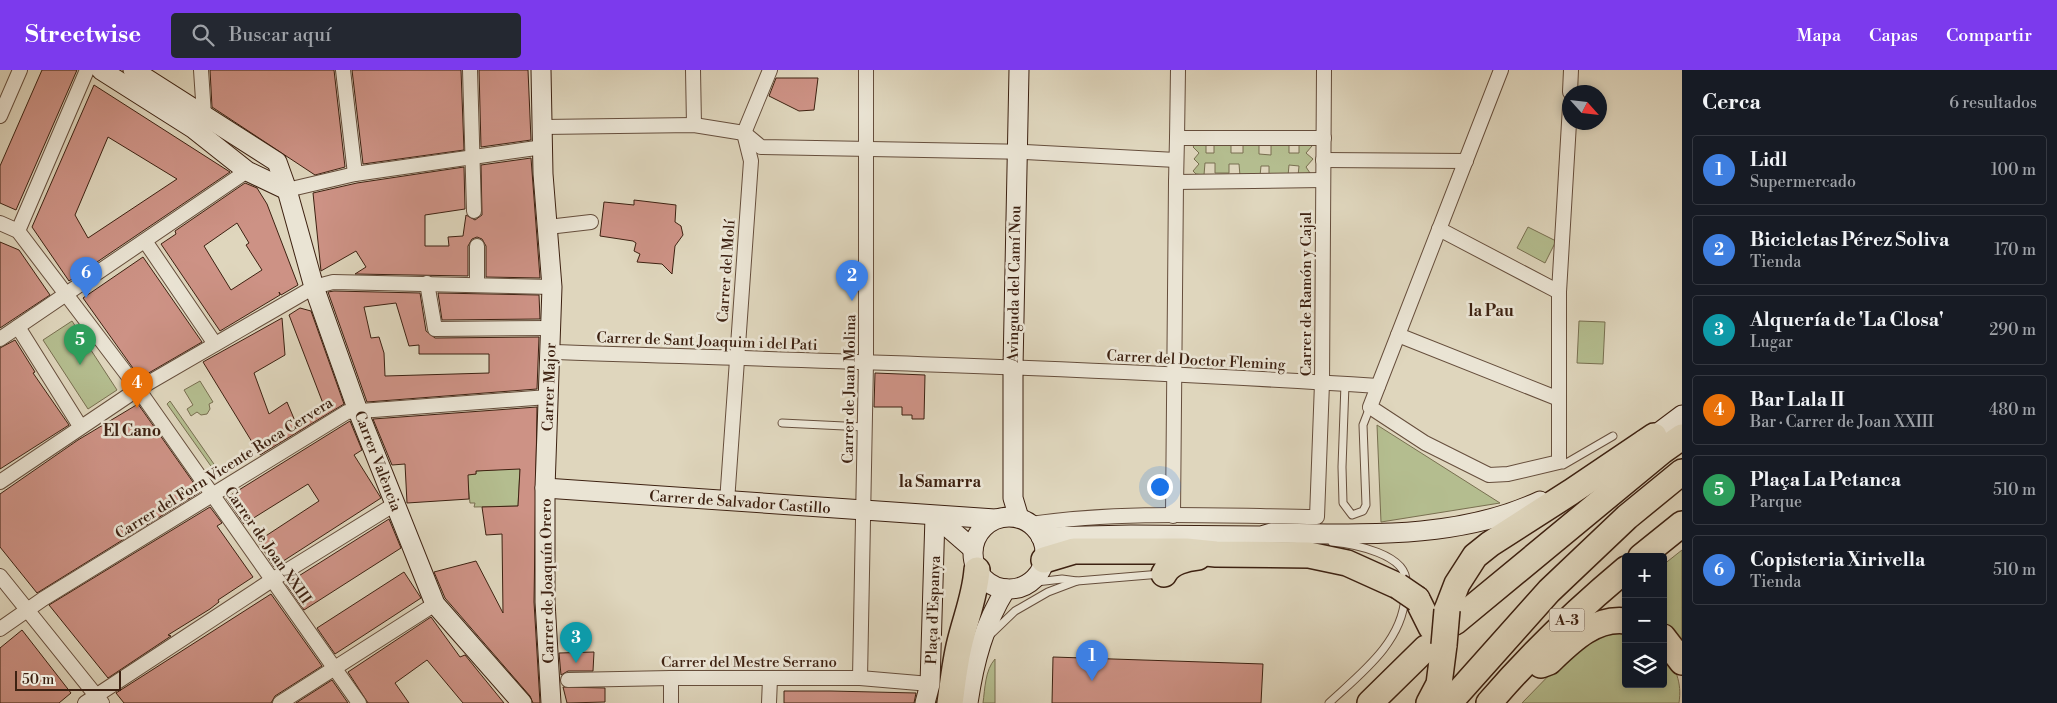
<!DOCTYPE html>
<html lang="es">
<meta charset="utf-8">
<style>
body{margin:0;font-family:"Libre Bodoni",serif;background:#242831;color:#f1f3f6}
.controls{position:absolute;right:15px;bottom:15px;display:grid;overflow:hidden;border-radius:5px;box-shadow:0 2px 8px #0003}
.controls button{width:45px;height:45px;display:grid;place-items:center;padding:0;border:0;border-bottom:1px solid #363941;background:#171b24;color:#f1f3f6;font:25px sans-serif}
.compass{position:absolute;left:1562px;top:15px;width:45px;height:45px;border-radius:50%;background:#171b24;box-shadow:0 2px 8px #0003;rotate:117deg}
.scale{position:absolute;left:15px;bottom:12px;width:106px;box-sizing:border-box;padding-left:5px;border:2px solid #3d2111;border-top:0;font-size:14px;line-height:18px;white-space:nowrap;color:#3d2111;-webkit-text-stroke:4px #eae4d4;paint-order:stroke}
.you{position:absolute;left:1159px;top:416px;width:18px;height:18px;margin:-12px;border:4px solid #fff;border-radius:50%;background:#1a73e8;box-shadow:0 0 0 8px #1a73e833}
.badge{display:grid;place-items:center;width:32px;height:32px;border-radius:50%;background:#7c3aed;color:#fff;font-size:16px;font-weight:700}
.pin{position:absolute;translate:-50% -41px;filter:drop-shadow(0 1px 2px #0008)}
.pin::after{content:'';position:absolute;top:26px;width:18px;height:15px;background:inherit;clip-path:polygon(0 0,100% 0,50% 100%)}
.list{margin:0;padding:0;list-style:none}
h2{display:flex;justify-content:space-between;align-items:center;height:65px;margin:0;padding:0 20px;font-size:21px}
h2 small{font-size:16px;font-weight:400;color:#9ea1a6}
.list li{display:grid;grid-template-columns:32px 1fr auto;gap:15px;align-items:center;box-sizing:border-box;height:70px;margin:0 10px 10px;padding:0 10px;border:1px solid #363941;border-radius:5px}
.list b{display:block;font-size:19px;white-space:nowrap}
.list p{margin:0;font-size:16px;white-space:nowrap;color:#9ea1a6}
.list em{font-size:16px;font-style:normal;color:#9ea1a6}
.icon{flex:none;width:28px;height:28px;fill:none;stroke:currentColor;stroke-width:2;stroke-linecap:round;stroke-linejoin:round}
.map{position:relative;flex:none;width:1682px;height:633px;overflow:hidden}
header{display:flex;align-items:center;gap:30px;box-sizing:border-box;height:70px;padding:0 25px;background:#7c3aed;color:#fff}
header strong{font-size:24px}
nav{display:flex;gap:28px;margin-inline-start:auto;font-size:18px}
.search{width:350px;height:45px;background:#242831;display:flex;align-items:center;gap:12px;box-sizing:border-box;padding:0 18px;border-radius:5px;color:#9ea1a6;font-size:19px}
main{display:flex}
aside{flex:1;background:#171b24}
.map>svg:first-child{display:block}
.green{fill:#b4bd8f;stroke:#786f50}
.building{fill:#cd9285;stroke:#3d2111;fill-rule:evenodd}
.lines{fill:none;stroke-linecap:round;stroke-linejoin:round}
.lane-casing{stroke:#664e3c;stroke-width:9}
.street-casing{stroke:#664e3c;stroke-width:16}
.secondary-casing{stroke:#3d2111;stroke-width:21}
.highway-casing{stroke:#3d2111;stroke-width:28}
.lane{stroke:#eae4d4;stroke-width:7}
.street{stroke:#eae4d4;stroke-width:14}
.secondary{stroke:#eae4d4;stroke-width:19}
.highway{stroke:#dfd6bd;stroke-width:25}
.highway-bridge-casing{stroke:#3d2111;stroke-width:28;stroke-linecap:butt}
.highway-bridge{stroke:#dfd6bd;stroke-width:25}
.labels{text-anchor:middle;stroke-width:5;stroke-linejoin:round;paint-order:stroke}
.shield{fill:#eae4d4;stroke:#715c4c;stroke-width:1}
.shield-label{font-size:14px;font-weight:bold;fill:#3d2111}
.street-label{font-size:15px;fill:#3d2111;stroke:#eae4d4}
.neighbourhood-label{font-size:16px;font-weight:bold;fill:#3d2111;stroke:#eae4d4}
</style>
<header>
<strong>Streetwise</strong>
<div class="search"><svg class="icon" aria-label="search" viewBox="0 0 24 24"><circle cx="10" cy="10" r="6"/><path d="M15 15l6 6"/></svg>Buscar aquí</div>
<nav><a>Mapa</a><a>Capas</a><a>Compartir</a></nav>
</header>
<main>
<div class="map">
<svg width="1682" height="633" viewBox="0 0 1682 633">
<rect width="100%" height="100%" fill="#dfd6bd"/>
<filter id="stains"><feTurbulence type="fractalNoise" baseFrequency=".004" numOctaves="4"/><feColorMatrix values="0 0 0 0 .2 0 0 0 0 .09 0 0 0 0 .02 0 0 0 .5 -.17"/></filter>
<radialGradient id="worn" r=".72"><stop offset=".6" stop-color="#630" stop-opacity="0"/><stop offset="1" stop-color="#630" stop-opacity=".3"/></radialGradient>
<g class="green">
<path d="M 1198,71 L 1206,72 L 1206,83 L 1214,83 L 1214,72 L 1231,72 L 1231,83 L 1243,83 L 1243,73 L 1259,73 L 1259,84 L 1271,85 L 1271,73 L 1289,74 L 1289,83 L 1299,83 L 1299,72 L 1308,73 L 1312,76 L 1306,83 L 1313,89 L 1306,97 L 1310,103 L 1307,107 L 1298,106 L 1299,96 L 1289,95 L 1288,106 L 1269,106 L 1269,96 L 1261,96 L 1260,106 L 1240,106 L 1239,94 L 1229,94 L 1229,103 L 1215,103 L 1215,93 L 1205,93 L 1204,105 L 1196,104 L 1193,101 L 1199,94 L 1194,89 L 1199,83 L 1193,77 Z"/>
<path d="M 1528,157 L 1556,171 L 1545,193 L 1517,178 Z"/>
<path d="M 72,251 L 117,320 L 88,339 L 43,270 Z"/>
<path d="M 1579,251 L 1605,252 L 1603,294 L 1577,293 Z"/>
<path d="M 200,311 L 213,332 L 209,334 L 210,339 L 207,344 L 201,345 L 197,342 L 191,346 L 187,339 L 193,335 L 184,320 Z"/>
<path d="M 170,331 L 216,397 L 213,399 L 167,334 Z"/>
<path d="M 1377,355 L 1500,433 L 1381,452 Z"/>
<path d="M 520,398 L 518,436 L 474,437 L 475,433 L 470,433 L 468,415 L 445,417 L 444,406 L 476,404 L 476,401 Z"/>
<path d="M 1682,480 L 1682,576 L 1663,555 L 1663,495 Z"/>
<path d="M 1605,560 L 1626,561 L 1626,614 L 1663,614 L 1663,582 C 1676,598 1682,612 1679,633 L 1522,633 L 1560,594 Z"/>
<path d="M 995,589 L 995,633 L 983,633 C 985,619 985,600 995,589 Z"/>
</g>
<g class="building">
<path d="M 42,0 L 77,0 L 16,140 L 0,133 L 0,96 Z"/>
<path d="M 210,0 L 334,0 L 345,97 L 315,105 L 212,37 Z"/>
<path d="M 352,0 L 461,0 L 464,80 L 363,94 Z"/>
<path d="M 479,0 L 528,0 L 531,70 L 481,77 Z"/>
<path d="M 776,8 L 818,8 L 814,40 L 799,41 L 769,26 Z"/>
<path d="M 94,15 L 230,102 L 69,211 L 32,157 ZM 108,67 L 177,109 L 88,168 L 75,145 Z"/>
<path d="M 531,88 L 540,208 L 486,207 L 486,176 L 482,169 L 477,167 L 472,169 L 468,176 L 468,206 L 355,204 L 366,197 L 356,181 L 321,201 L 313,123 L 357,113 L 464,97 L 465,139 L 425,145 L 425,176 L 449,176 L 448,167 L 463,166 L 466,145 L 475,150 L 482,145 L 481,95 Z"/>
<path d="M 245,113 L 257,118 L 267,134 L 298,215 L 281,225 L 279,222 L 280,225 L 220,261 L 161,174 L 176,164 L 175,161 ZM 237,153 L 249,173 L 246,175 L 262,200 L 231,220 L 204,176 Z"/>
<path d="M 634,130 L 676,135 L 675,152 L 681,156 L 683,165 L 675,176 L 672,204 L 662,194 L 637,192 L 640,184 L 634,181 L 636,173 L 633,171 L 600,166 L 604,132 L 634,135 Z"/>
<path d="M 0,172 L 19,180 L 50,225 L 0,258 Z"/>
<path d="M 143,187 L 202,272 L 140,308 L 83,228 Z"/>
<path d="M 334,221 L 420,223 L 426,261 L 435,268 L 539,267 L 537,319 L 367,332 L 328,222 ZM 396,233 L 409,276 L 419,275 L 419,284 L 489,284 L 489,303 L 385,306 L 384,283 L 379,267 L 371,268 L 364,237 Z"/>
<path d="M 438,223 L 539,225 L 540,249 L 442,250 Z"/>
<path d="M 300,238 L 311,241 L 344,334 L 260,385 L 203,292 L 282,248 L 285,285 L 254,303 L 269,344 L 287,332 L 295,351 L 324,336 L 289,245 Z"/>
<path d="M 15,270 L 35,302 L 33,303 L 69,355 L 0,399 L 0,278 Z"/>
<path d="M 875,303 L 925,305 L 924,349 L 912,349 L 912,345 L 902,345 L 902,337 L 874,337 Z"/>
<path d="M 138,334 L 200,422 L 37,523 L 0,477 L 0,424 L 78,370 Z"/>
<path d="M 537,337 L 534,532 L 540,633 L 533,633 L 530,626 L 445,528 L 434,502 L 476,491 L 503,543 L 502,464 L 486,465 L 482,437 L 518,436 L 520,399 L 476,401 L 476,404 L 468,405 L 469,429 L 407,433 L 405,394 L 392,395 L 373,349 Z"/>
<path d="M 350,351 L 362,380 L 354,385 L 381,428 L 274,497 L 258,471 L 319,431 L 308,414 L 244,454 L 226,428 Z"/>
<path d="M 210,437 L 222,453 L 217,456 L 253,507 L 218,530 L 219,532 L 210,539 L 168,565 L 171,566 L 108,608 L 49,535 Z"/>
<path d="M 389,449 L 401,478 L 304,540 L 286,514 Z"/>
<path d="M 404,502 L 421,528 L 335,584 L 317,558 Z"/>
<path d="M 271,524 L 322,596 L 275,626 L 271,633 L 124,633 L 116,623 Z"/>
<path d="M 431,547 L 460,587 L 465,585 L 504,633 L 463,633 L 427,590 L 395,613 L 409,633 L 368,633 L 348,602 Z"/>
<path d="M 22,560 L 71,623 L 59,633 L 0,633 L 0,578 Z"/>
<path d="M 594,582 L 593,601 L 568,601 L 561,605 L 559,583 Z"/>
<path d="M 1053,587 L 1263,594 L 1261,633 L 1052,633 Z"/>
<path d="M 332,610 L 348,633 L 296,633 Z"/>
<path d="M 563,617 L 605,618 L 605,632 L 567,633 Z"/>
<path d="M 784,621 L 831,621 L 916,623 L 914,633 L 784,633 Z"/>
</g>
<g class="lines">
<g class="lane-casing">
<g id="lane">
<path d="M 1345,314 L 1342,397 L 1343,433 L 1352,445 L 1363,441 L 1366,435 L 1363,355 L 1370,337"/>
<path d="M 782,353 L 865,357"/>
<path d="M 1559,392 L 1563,395 L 1613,366"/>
<path d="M 1332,472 C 1353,474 1408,484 1406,513"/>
<path d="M 1028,513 L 1062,509 L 1077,511 L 1161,504"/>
<path d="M 990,565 L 1015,541 L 1048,522 L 1077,511"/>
<path d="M 1329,633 C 1360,604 1402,573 1405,527"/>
</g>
</g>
<g class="street-casing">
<g id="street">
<path d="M 201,0 L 204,45"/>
<path d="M 343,0 L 355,104"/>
<path d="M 470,0 L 474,141"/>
<path d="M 693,0 L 694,55"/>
<path d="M 1501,0 L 1370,337 L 1425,373 L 1489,405 L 1508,404 L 1559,392 L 1559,222 L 1570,36"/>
<path d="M 1570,22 L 1571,0"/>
<path d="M 0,46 L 20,0"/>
<path d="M 543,57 L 694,55 L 744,63"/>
<path d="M 744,63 L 761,77 L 1025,82 L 1176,90"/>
<path d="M 744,63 L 770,0"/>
<path d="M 1177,68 L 1178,0"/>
<path d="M 1323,90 L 1466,91"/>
<path d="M 1323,110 L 1176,112 L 1177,68 L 1324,68"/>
<path d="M 287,120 L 355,104 L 543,77"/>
<path d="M 0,153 L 18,161 L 138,319 L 359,633"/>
<path d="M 548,157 L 591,152"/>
<path d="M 1439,159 L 1559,222"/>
<path d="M 18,161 L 87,0"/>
<path d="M 145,171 L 215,274"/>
<path d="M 427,213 L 435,259 L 551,258"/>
<path d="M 477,214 L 477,176"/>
<path d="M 18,257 L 80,356"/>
<path d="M 1398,265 L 1559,329"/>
<path d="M 0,269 L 247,101"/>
<path d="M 551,282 C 826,291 1102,298 1378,316"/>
<path d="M 0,412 L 138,319 L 314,217 L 333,212 L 552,217"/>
<path d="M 727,432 L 751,91 L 744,63"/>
<path d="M 1173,446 L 1176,112"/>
<path d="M 1031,454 C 1125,440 1222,446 1317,447 L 1322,313 L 1324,0"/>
<path d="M 0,506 L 102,633"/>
<path d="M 0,559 L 43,529 L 347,342 L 548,327"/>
<path d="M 671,608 L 671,633"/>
<path d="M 860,608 L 866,292 L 866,0"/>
<path d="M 568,610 L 671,608 L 860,608 L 930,614"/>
<path d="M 85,633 L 272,510 L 395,434"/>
<path d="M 280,633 L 435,534"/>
<path d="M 769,633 L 770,609"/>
</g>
</g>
<g class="secondary-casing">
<g id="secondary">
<path d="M 101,0 L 194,59 L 247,101 L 287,120"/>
<path d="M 133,0 L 277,92 L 287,120 L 314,217 L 358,341 L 435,534 L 522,633"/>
<path d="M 541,0 L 543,104 L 552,217 L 545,418 L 545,532 L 551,633"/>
<path d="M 1643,370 L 1654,366 L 1682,345"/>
<path d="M 545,418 L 995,449"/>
<path d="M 935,446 L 973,479"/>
<circle cx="1009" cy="483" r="36"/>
<path d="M 1019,448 L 1013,428 L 1013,297 L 1019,0"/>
<path d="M 1041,467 L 1131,465 L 1261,466 L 1271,463 C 1362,464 1456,470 1540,431"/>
<path d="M 925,633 L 930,614 L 935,446"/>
<path d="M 968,633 C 974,592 984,554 1006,519"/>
</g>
</g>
<g class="highway-casing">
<g id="highway">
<path d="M 1641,487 L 1682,454"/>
<path d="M 1044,490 L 1074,481 L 1186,481 L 1216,484 L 1309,485 L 1347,493 L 1398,516"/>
<path d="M 1164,504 C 1170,492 1187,488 1198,487"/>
<path d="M 1417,529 L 1431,557"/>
<path d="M 1447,540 L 1457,514 L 1475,486 L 1490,474 L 1571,422 L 1654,366"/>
<path d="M 1455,552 L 1662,381 L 1682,367"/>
<path d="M 1663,567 L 1682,592"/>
<path d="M 1541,595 L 1549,592 C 1570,572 1594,547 1626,551"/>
<path d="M 950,633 C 953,612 955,592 960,572 C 966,547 975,526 977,500"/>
<path d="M 1370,633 L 1426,578"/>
<path d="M 1429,633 L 1439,614 L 1444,575"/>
<path d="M 1449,633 L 1549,521 L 1627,447 L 1682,402"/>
<path d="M 1489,633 C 1531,584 1577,540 1626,499"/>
</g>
</g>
<use href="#lane" class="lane"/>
<use href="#street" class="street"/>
<use href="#secondary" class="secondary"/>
<use href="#highway" class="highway"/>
<g class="highway-bridge-casing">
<g id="highway-bridge">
<path d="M 1398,516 L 1417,529"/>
<path d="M 1444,575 L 1447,540"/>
</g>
</g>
<use href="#highway-bridge" class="highway-bridge"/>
</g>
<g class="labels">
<rect class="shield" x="1549.5" y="538.5" width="35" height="23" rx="4"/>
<g class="shield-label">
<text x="1567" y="555">A-3</text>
</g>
<g class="street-label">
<text transform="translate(726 201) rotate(-86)" y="5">Carrer del Molí</text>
<text transform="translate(1014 214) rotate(-89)" y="5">Avinguda del Camí Nou</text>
<text transform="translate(1306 224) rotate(-90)" y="5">Carrer de Ramón y Cajal</text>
<text transform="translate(707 271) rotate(2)" y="5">Carrer de Sant Joaquim i del Pati</text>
<text transform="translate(1196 290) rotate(3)" y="5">Carrer del Doctor Fleming</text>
<text transform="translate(549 317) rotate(-88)" y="5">Carrer Major</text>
<text transform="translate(849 319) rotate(-89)" y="5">Carrer de Juan Molina</text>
<text transform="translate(378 391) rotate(69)" y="5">Carrer València</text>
<text transform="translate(224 398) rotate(-32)" y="5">Carrer del Forn Vicente Roca Cervera</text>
<text transform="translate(740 432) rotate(4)" y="5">Carrer de Salvador Castillo</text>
<text transform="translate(268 475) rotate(55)" y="5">Carrer de Joan XXIII</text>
<text transform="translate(547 511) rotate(-91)" y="5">Carrer de Joaquín Orero</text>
<text transform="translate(933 540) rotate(-88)" y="5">Plaça d'Espanya</text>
<text x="749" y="597">Carrer del Mestre Serrano</text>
</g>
<g class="neighbourhood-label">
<text x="1491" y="246">la Pau</text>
<text x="132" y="366">El Cano</text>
<text x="940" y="417">la Samarra</text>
</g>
</g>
<rect width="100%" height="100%" filter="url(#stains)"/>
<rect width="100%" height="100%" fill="url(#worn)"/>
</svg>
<div class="controls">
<button>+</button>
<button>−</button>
<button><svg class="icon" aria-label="layers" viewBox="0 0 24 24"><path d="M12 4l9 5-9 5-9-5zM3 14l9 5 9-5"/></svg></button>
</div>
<svg class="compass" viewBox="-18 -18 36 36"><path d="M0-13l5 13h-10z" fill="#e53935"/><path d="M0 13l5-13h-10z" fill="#9ea1a6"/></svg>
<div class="scale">50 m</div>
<div class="you"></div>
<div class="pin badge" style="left:1092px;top:611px;background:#3f7fe0">1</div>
<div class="pin badge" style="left:852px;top:231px;background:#3f7fe0">2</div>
<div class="pin badge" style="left:576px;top:593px;background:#0f9aa8">3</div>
<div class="pin badge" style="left:137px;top:338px;background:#e8710a">4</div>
<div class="pin badge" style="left:80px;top:295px;background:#2e9e5b">5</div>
<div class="pin badge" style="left:86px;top:228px;background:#3f7fe0">6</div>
</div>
<aside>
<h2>Cerca<small>6 resultados</small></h2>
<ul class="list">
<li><span class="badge" style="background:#3f7fe0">1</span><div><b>Lidl</b><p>Supermercado</p></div><em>100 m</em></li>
<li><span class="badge" style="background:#3f7fe0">2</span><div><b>Bicicletas Pérez Soliva</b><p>Tienda</p></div><em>170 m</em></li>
<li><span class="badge" style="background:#0f9aa8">3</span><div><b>Alquería de 'La Closa'</b><p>Lugar</p></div><em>290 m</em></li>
<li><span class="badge" style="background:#e8710a">4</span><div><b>Bar Lala II</b><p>Bar · Carrer de Joan XXIII</p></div><em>480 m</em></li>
<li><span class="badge" style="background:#2e9e5b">5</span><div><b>Plaça La Petanca</b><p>Parque</p></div><em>510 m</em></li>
<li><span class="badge" style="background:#3f7fe0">6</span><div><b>Copisteria Xirivella</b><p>Tienda</p></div><em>510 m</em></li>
</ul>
</aside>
</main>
